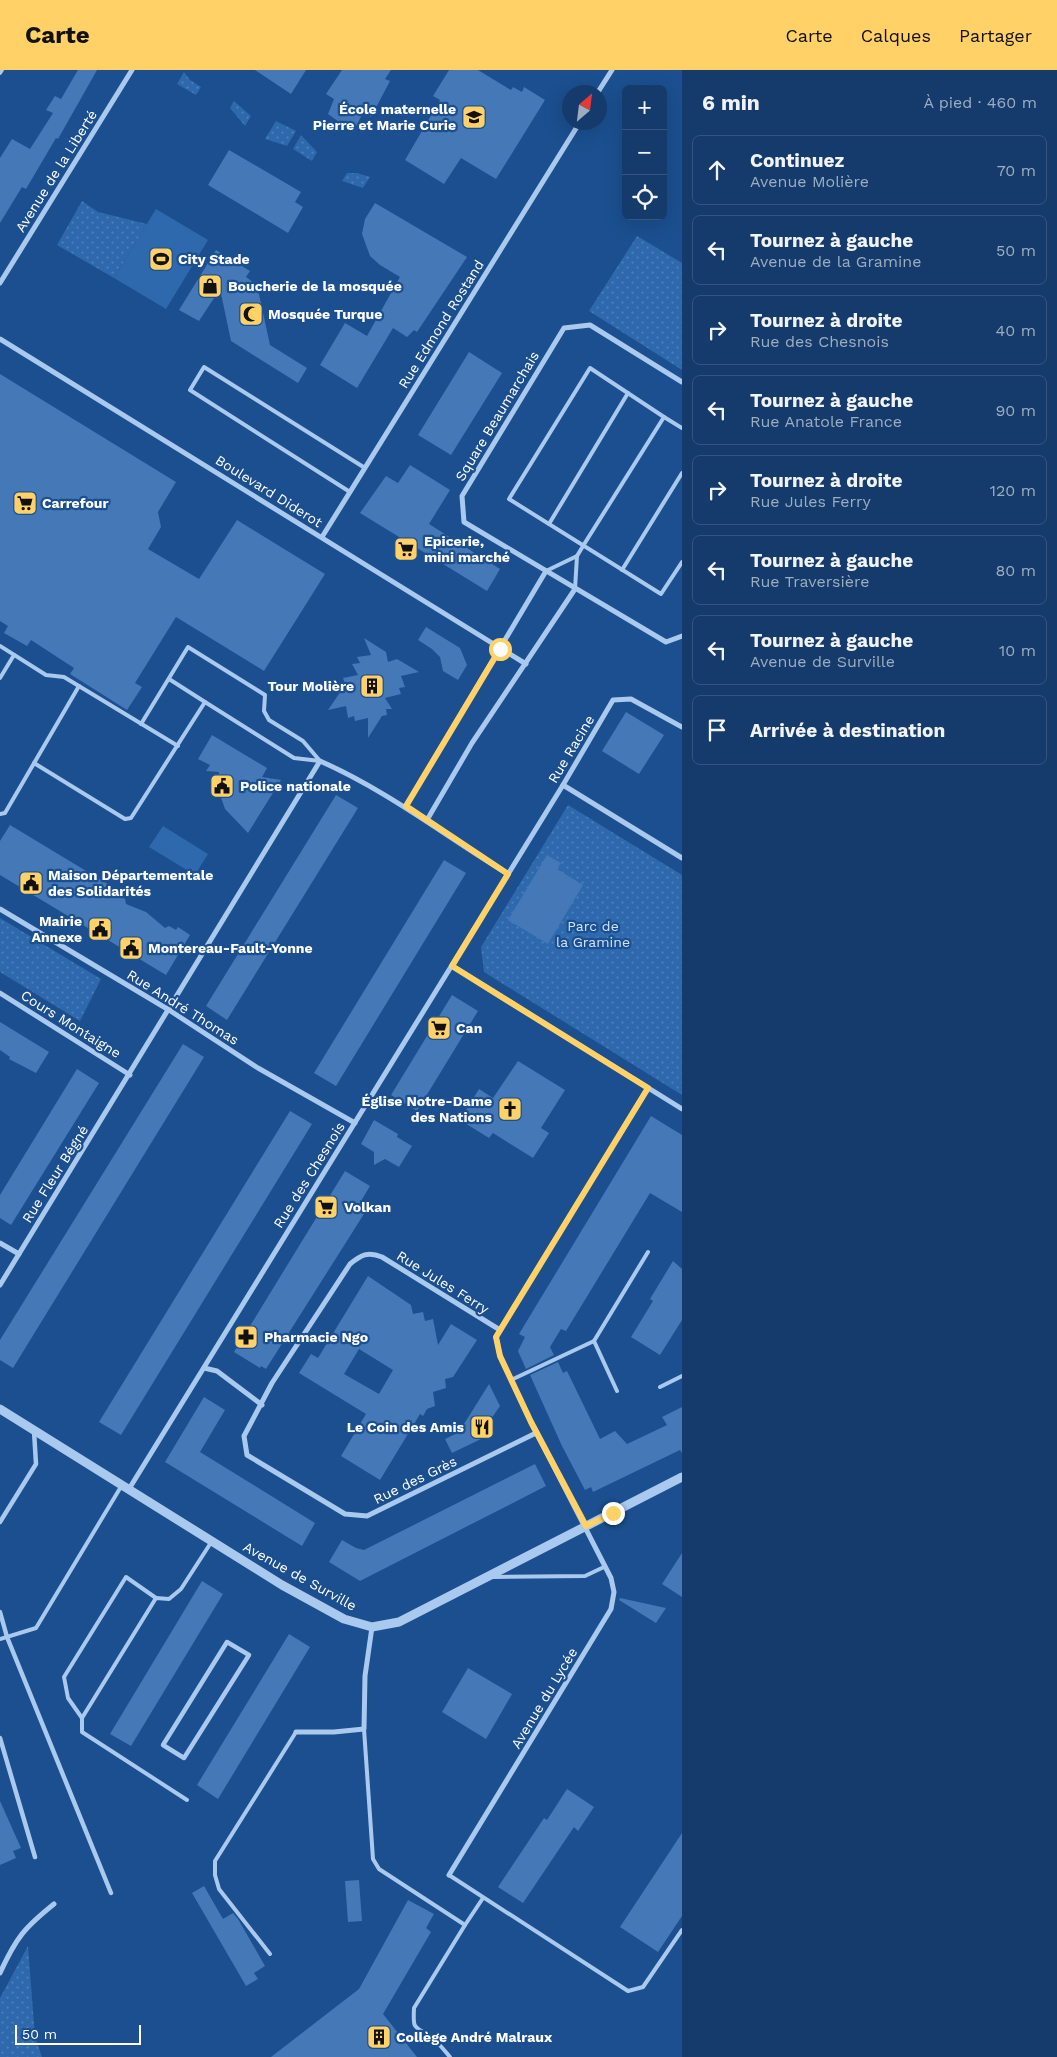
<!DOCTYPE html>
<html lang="fr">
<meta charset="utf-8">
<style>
body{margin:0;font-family:"Work Sans",sans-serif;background:#214673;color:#f1f3f6}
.controls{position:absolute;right:15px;top:15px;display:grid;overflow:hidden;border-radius:8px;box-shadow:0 5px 20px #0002}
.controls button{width:45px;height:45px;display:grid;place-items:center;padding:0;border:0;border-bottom:1px solid #33557e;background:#143b6b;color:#f1f3f6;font:25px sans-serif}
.compass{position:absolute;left:562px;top:15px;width:45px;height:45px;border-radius:50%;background:#143b6b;box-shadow:0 5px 20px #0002;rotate:28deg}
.scale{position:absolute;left:15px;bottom:12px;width:126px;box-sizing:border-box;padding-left:5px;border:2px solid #fff;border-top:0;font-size:14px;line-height:18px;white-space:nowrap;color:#fff;-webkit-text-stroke:4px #1b4f8f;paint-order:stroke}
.stop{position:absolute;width:15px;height:15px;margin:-11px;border:4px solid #ffd166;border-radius:50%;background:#fff}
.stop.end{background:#ffd166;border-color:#fff;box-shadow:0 1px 5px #0008}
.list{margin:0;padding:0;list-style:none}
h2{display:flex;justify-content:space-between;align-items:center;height:65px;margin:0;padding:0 20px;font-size:21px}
h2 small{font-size:16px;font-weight:400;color:#9dadc1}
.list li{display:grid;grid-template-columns:32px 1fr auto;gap:15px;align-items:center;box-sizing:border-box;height:70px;margin:0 10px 10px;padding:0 10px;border:1px solid #33557e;border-radius:8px}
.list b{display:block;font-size:19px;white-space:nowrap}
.list p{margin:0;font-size:16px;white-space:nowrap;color:#9dadc1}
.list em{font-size:16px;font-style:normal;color:#9dadc1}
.icon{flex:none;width:28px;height:28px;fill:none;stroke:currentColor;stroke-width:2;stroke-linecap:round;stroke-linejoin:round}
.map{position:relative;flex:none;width:682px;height:1987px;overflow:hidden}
header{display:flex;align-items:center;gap:30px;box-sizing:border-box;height:70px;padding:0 25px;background:#ffd166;color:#111}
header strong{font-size:24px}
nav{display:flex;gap:28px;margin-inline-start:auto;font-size:18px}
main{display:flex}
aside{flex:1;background:#143b6b}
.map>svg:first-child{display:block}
.grass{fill:url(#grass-dots)}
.garden{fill:#2e69ad}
.building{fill:#4478b7;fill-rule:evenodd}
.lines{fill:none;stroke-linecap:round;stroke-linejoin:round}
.service{stroke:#a9c9ee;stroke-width:4}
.pedestrian{stroke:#a9c9ee;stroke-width:4.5}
.minor{stroke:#a9c9ee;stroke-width:5}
.tertiary{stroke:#a9c9ee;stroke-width:9}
.route{stroke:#ffd166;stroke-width:6}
.labels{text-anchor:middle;stroke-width:4.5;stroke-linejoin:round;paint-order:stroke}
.poi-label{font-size:14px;font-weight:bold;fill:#fff;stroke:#1b4f8f;text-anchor:start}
.street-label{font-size:14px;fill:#fff;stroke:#1b4f8f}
.park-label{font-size:14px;fill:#cfe3fa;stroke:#1b4f8f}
</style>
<header>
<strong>Carte</strong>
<nav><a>Carte</a><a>Calques</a><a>Partager</a></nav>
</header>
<main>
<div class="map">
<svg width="682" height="1987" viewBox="0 0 682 1987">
<defs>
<pattern id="grass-dots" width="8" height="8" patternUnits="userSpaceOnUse" patternTransform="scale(1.25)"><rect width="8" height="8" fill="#2e69ad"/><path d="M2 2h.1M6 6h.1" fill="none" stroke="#4d80b9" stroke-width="1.8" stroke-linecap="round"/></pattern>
</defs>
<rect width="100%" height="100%" fill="#1b4f8f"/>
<g class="grass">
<path d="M 184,2 L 190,10 L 201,17 L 196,25 L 177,14 Z"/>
<path d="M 234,31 L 251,46 L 245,56 L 230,38 Z"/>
<path d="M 276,51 L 296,61 L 287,76 L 265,69 Z"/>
<path d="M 301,65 L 317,82 L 312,91 L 293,79 Z"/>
<path d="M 347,103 L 357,103 L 370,107 L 363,118 L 342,111 Z"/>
<path d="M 82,131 L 98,142 L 147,154 L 114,208 L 57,175 Z"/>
<path d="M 637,166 L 682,193 L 682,300 L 589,241 Z"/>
<path d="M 568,735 L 682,805 L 682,1025 L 484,902 L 481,877 Z"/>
<path d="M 0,848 L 101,909 L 80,951 L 0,902 Z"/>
<path d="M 28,1876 L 35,1967 L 42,1987 L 0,1987 L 0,1928 Z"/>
</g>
<g class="garden">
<path d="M 156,139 L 208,170 L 166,239 L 114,208 Z"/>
<path d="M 163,756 L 208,784 L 195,805 L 149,777 Z"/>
</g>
<g class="building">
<path d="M 78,0 L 97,0 L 58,69 L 56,68 L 26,119 L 22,117 L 0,153 L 0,88 L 12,69 L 30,79 L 53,43 L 46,40 L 55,26 L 61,29 Z"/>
<path d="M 255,0 L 306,0 L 291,24 Z"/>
<path d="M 342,0 L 391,0 L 385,9 L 390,11 L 371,47 L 364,41 L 353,62 L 328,44 L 334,29 L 326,24 Z"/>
<path d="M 449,0 L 478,0 L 511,20 L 513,17 L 522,22 L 524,17 L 545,30 L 496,109 L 461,88 L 444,114 L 405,90 L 440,30 L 433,26 Z"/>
<path d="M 229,80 L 301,122 L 295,132 L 303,137 L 288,163 L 208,115 Z"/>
<path d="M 375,133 L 467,187 L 417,262 L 414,260 L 407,267 L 393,258 L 357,318 L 320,295 L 345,253 L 367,266 L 400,207 L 380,195 L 370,186 L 362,164 L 365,149 Z"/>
<path d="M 216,180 L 250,201 L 246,207 L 257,215 L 270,275 L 307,298 L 298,313 L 231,271 L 220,219 L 199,251 L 179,240 Z"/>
<path d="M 469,282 L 502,303 L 451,385 L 418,365 Z"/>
<path d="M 0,304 L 176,412 L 158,442 L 161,457 L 148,479 L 199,509 L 237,450 L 325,504 L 264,601 L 176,547 L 135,613 L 142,617 L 127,640 L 70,604 L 74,598 L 31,570 L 27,576 L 4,563 L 8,556 L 0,551 Z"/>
<path d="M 410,395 L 450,420 L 429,454 L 500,499 L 487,521 L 360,443 L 386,406 L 398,413 Z"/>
<path d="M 426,557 L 460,578 L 467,595 L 458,610 L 443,601 L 440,587 L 432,579 L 418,570 Z"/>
<path d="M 364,568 L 386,582 L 388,592 L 397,589 L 419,602 L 401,606 L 405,617 L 399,618 L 401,624 L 385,628 L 392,639 L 386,639 L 387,645 L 382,646 L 368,668 L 368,648 L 355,651 L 354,646 L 348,648 L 346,636 L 328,640 L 341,621 L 339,614 L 345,614 L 343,608 L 358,605 L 352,594 L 360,593 L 357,587 L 371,585 Z"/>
<path d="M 626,642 L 664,665 L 639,704 L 602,681 Z"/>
<path d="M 212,665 L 267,698 L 262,707 L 281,710 L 248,763 L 225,739 L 218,719 L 219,702 L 206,701 L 210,695 L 198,689 Z"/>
<path d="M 336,725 L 358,738 L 227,950 L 206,936 Z"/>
<path d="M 10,755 L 121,822 L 119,826 L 125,829 L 126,834 L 146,842 L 165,858 L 169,856 L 176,860 L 178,857 L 190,865 L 166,905 L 0,805 L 0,771 Z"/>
<path d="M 547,785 L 561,793 L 557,799 L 583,815 L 548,874 L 508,850 Z"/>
<path d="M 444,790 L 466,803 L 336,1016 L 314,1003 Z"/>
<path d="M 452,925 L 478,941 L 417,1041 L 391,1025 Z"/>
<path d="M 0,952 L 49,982 L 36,1003 L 9,989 L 10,987 L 0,980 Z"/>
<path d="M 183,974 L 204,987 L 13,1298 L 0,1290 L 0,1270 Z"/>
<path d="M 518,991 L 565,1020 L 541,1058 L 549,1063 L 533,1088 L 493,1063 L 489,1068 L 460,1050 L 479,1019 L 493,1028 Z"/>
<path d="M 77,999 L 99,1013 L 11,1155 L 0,1148 L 0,1125 Z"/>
<path d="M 290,1041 L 312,1054 L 121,1365 L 99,1352 Z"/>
<path d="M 651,1046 L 682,1065 L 682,1142 L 650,1123 L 566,1261 L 561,1259 L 550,1277 L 554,1285 L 526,1299 L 518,1281 L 525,1267 L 519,1264 Z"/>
<path d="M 374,1050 L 398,1064 L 397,1067 L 412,1076 L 399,1097 L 385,1089 L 374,1095 L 374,1082 L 361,1074 Z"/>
<path d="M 345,1101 L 370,1116 L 361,1131 L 369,1136 L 266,1299 L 261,1296 L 260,1298 L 234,1282 Z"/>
<path d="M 673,1191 L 682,1199 L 682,1250 L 660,1285 L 631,1267 L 653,1231 L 650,1229 Z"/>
<path d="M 368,1206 L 411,1235 L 413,1244 L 423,1242 L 425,1251 L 433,1249 L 438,1275 L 451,1254 L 477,1270 L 453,1307 L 445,1309 L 446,1318 L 433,1322 L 435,1336 L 427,1339 L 423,1346 L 420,1344 L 380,1410 L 341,1386 L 366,1344 L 299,1303 L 311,1284 L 318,1288 ZM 359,1279 L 393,1300 L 379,1324 L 344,1304 Z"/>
<path d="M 558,1292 L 563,1303 L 567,1301 L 600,1369 L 615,1361 L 627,1374 L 667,1355 L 662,1347 L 682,1337 L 682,1383 L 680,1380 L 593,1422 L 591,1417 L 585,1420 L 562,1376 L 530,1305 Z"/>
<path d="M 489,1314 L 500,1336 L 489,1352 L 491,1353 L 481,1369 L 452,1383 L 445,1369 L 459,1362 Z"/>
<path d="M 204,1327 L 225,1340 L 200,1382 L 315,1453 L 302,1476 L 165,1392 Z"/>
<path d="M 535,1394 L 546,1416 L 360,1511 L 329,1492 L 342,1470 L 356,1478 L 364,1480 Z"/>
<path d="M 682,1483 L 682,1527 L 662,1514 Z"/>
<path d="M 202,1511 L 223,1524 L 131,1676 L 110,1664 Z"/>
<path d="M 620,1528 L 666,1538 L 656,1553 L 619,1530 Z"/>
<path d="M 289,1564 L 310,1577 L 218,1729 L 197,1715 Z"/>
<path d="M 468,1598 L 512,1624 L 486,1669 L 442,1642 Z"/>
<path d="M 567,1719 L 594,1737 L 578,1761 L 574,1757 L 523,1833 L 498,1817 L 544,1748 L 547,1750 Z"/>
<path d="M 0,1731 L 21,1778 L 13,1781 L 16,1788 L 0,1795 Z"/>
<path d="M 682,1763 L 682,1846 L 658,1882 L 620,1857 Z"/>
<path d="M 359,1810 L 362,1851 L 348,1852 L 345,1811 Z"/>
<path d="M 204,1816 L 223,1849 L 233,1843 L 238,1849 L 265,1896 L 254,1903 L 258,1909 L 246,1916 L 192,1823 Z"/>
<path d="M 408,1830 L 434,1844 L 426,1858 L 431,1862 L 383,1944 L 417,1987 L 271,1987 L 359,1919 Z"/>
</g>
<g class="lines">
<g class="service">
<path d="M 0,3 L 2,0"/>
<path d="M 664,347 L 682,358"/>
<path d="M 350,422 L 190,320 L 204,297 L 365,398"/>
<path d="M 549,454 L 628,323"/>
<path d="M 577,486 L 583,476 L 664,347 L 590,298 L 509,429 L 661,524 L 682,492"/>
<path d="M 622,500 L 682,403"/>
<path d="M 546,501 L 577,486 L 575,519"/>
<path d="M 0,576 L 46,605 L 64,607 L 178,676"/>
<path d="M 0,608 L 14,585"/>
<path d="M 169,609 L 205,632"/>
<path d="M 141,654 L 188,577 L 265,625 L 264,641 L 269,650 L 303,671 L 320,691"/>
<path d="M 34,693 L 125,749 L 131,748 L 205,632 L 294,688 L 320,691"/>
<path d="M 0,744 L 5,743 L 79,616"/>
<path d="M 511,1310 L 594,1271"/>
<path d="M 660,1317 L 682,1306"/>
<path d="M 617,1321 L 594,1271 L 648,1182"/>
<path d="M 493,1507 L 585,1506 L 604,1497"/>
<path d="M 0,1569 L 36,1558 L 122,1415"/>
<path d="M 82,1648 L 68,1628 L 64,1607 L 126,1507 L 156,1528"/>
<path d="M 364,1659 L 373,1789 L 379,1799 L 465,1855 L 483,1828"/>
<path d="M 187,1730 L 82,1662 L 82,1648 L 156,1528 L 169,1529 L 181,1519 L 212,1471"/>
<path d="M 449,1805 L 628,1921 L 643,1917 L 682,1860"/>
<path d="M 270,1884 L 219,1819 L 215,1805 L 215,1791 L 296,1662"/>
<path d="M 450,1987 C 444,1980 438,1972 430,1966 C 413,1956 413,1959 414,1938 L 465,1855"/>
</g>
<g class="pedestrian">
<path d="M 0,1452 L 36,1394 L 34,1361"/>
<path d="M 0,1542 L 7,1567 L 111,1823"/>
<path d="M 227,1572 L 249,1585 L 184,1688 L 163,1675 Z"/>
<path d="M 0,1668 L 35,1787"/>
</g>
<g class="minor">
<path d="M 598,22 L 612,0"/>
<path d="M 0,213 L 132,0"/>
<path d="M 0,269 L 526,594"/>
<path d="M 682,312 L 590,255 L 564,258 L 462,426 L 464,452 L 666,572 L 682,566"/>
<path d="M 322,467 L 580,52"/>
<path d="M 563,715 L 682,788"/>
<path d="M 406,736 L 546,501"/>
<path d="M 427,750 L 472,673 L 575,519"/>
<path d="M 0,839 L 169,940 L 258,998 L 355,1053"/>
<path d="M 452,896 L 682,1039"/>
<path d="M 0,923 L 130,1005"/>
<path d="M 0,1173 L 19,1184"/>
<path d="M 0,1215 L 320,691 C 388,721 445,766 508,804"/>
<path d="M 204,1298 L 217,1301 L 262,1335"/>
<path d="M 536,1363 L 367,1446 L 345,1444 L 247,1385 L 244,1366 L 272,1313 L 350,1194 C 361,1185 368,1181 382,1187 L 500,1260 L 648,1018"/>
<path d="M 129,1419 L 563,715 L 613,630 L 631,629 L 682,657"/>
<path d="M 296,1662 L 334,1662 L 364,1659 L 365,1606 L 372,1557"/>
<path d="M 449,1805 L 611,1539 L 614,1522 L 611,1508 L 531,1352 L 500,1286 L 496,1267 L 500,1260"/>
<path d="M 0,1903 C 16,1868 24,1858 54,1834"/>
</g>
<path class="tertiary" d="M 0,1339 L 282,1515 L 344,1549 L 372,1557 L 399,1552 L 682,1407"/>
</g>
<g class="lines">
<path class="route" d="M 500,579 L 406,736 L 508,804 L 452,896 L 648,1018 L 496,1267 L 500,1286 L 531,1352 L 586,1456 L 613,1443"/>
</g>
<defs>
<g id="school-square" transform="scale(1.25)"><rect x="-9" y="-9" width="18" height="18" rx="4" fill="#ffd166" stroke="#1b4f8f"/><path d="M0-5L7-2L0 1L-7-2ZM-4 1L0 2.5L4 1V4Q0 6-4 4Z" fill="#111"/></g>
<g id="stadium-square" transform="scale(1.25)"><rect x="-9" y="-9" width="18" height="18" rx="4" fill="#ffd166" stroke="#1b4f8f"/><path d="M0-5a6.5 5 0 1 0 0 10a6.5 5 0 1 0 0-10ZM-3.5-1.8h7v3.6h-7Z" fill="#111"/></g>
<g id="shop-square" transform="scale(1.25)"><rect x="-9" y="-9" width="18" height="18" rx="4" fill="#ffd166" stroke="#1b4f8f"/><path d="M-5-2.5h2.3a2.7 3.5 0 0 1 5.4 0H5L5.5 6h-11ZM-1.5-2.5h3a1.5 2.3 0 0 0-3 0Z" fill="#111"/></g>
<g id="mosque-square" transform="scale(1.25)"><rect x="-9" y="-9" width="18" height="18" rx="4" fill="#ffd166" stroke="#1b4f8f"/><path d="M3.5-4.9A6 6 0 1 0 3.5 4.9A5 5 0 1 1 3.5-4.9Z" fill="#111"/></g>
<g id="supermarket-square" transform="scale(1.25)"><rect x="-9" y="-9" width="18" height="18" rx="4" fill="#ffd166" stroke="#1b4f8f"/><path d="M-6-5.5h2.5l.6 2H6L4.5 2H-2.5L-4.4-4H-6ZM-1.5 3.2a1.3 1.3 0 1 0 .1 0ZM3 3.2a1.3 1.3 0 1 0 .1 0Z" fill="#111"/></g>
<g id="building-square" transform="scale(1.25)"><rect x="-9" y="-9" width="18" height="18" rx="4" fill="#ffd166" stroke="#1b4f8f"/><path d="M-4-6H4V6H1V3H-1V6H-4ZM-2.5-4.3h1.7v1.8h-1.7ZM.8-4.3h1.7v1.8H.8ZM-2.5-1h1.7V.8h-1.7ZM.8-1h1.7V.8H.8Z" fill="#111"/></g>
<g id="civic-square" transform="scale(1.25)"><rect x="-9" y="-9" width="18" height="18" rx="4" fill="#ffd166" stroke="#1b4f8f"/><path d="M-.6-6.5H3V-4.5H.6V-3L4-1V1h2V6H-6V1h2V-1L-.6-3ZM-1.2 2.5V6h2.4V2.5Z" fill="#111"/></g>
<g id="church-square" transform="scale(1.25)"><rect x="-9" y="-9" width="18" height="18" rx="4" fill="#ffd166" stroke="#1b4f8f"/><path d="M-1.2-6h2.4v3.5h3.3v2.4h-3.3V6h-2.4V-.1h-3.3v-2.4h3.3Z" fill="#111"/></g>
<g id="pharmacy-square" transform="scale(1.25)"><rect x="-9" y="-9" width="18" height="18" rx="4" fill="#ffd166" stroke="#1b4f8f"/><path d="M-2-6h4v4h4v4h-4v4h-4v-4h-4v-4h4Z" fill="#111"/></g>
<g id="restaurant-square" transform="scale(1.25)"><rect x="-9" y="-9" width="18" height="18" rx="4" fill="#ffd166" stroke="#1b4f8f"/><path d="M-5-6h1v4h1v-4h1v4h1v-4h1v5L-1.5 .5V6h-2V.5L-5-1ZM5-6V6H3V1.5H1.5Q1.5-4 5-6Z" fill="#111"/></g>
</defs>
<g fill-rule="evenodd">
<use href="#school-square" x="474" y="47"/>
<use href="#stadium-square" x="161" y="189"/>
<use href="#shop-square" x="210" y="216"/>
<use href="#mosque-square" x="251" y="244"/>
<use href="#supermarket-square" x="25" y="433"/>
<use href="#supermarket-square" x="406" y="479"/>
<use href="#building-square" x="372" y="616"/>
<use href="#civic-square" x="222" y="716"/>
<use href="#civic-square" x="31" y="813"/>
<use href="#civic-square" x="100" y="859"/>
<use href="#civic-square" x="131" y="878"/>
<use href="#supermarket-square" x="439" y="958"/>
<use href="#church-square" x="510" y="1039"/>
<use href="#supermarket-square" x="326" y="1137"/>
<use href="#pharmacy-square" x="246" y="1267"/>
<use href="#restaurant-square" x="482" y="1357"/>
<use href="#building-square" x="379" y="1967"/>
</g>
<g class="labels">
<g class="poi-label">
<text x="456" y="44" text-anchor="end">École maternelle<tspan x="456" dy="16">Pierre et Marie Curie</tspan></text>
<text x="178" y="194">City Stade</text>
<text x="228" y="221">Boucherie de la mosquée</text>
<text x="268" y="249">Mosquée Turque</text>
<text x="42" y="438">Carrefour</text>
<text x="424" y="476">Epicerie,<tspan x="424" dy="16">mini marché</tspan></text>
<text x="354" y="621" text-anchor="end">Tour Molière</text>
<text x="240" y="721">Police nationale</text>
<text x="48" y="810">Maison Départementale<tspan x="48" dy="16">des Solidarités</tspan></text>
<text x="82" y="856" text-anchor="end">Mairie<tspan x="82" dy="16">Annexe</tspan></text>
<text x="148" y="883">Montereau-Fault-Yonne</text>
<text x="456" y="963">Can</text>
<text x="492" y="1036" text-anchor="end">Église Notre-Dame<tspan x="492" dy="16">des Nations</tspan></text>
<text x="344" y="1142">Volkan</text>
<text x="264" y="1272">Pharmacie Ngo</text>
<text x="464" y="1362" text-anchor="end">Le Coin des Amis</text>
<text x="396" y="1972">Collège André Malraux</text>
</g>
<g class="street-label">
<text transform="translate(56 101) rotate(-58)" y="5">Avenue de la Liberté</text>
<text transform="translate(441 254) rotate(-58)" y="5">Rue Edmond Rostand</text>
<text transform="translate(497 346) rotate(-59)" y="5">Square Beaumarchais</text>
<text transform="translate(269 421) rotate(32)" y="5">Boulevard Diderot</text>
<text transform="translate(571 679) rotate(-59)" y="5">Rue Racine</text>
<text transform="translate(183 937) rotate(32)" y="5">Rue André Thomas</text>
<text transform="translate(71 954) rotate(32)" y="5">Cours Montaigne</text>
<text transform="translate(55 1104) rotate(-58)" y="5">Rue Fleur Bégné</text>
<text transform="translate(309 1105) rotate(-58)" y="5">Rue des Chesnois</text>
<text transform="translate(443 1212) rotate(32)" y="5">Rue Jules Ferry</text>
<text transform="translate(415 1410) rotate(-26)" y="5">Rue des Grès</text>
<text transform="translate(300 1506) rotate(29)" y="5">Avenue de Surville</text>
<text transform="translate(544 1628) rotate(-59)" y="5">Avenue du Lycée</text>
</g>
<g class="park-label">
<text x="593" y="861">Parc de<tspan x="593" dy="16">la Gramine</tspan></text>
</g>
</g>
</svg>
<div class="controls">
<button>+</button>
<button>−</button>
<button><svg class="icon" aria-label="locate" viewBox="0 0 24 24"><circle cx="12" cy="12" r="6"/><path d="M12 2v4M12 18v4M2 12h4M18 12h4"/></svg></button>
</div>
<svg class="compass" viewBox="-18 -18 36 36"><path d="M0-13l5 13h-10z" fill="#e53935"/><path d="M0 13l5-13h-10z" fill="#9dadc1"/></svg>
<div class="scale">50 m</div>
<div class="stop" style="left:500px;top:579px"></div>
<div class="stop end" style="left:613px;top:1443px"></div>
</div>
<aside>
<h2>6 min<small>À pied · 460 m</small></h2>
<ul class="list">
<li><svg class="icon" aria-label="ahead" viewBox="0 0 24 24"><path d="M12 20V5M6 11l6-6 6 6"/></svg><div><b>Continuez</b><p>Avenue Molière</p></div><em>70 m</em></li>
<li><svg class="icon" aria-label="left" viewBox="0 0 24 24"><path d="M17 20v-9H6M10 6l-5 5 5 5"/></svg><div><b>Tournez à gauche</b><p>Avenue de la Gramine</p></div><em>50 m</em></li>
<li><svg class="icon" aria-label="right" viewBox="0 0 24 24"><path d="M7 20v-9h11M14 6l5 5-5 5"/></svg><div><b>Tournez à droite</b><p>Rue des Chesnois</p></div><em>40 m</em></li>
<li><svg class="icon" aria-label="left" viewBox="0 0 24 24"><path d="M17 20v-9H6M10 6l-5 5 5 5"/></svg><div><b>Tournez à gauche</b><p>Rue Anatole France</p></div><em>90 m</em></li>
<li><svg class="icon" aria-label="right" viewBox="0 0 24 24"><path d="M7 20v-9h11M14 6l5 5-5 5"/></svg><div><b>Tournez à droite</b><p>Rue Jules Ferry</p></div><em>120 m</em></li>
<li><svg class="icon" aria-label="left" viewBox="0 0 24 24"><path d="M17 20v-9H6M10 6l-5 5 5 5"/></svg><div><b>Tournez à gauche</b><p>Rue Traversière</p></div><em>80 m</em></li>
<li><svg class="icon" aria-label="left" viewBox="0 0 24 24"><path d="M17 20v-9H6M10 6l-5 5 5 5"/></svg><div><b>Tournez à gauche</b><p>Avenue de Surville</p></div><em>10 m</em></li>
<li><svg class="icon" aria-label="arrive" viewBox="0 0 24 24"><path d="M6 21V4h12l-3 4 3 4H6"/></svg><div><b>Arrivée à destination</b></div></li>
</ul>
</aside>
</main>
